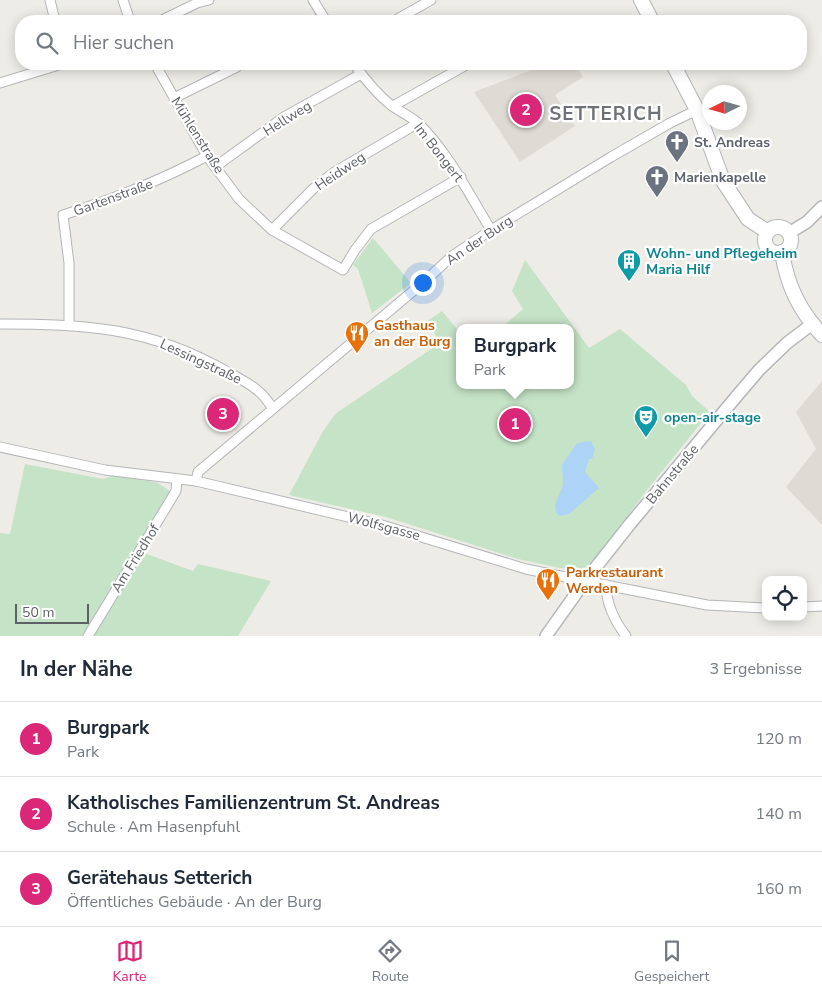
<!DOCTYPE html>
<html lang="de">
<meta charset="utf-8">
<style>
body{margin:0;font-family:"Nunito Sans",sans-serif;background:#f6f6f7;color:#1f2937}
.controls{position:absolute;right:15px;bottom:15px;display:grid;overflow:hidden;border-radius:10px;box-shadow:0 2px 12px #0003}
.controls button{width:45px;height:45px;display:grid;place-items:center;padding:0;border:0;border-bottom:1px solid #e0e1e3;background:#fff;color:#1f2937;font:25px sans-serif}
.compass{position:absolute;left:702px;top:85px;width:45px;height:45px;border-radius:50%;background:#fff;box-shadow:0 2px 12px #0003;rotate:265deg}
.scale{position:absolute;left:15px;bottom:12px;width:74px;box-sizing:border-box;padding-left:5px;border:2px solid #5d6064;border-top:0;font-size:14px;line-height:18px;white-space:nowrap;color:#5d6064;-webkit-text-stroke:4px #fff;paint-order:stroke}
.you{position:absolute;left:422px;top:282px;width:18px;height:18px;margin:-12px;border:4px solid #fff;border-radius:50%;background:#1a73e8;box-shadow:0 0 0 8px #1a73e833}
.badge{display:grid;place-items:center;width:32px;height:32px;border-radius:50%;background:#db2777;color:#fff;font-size:16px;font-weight:700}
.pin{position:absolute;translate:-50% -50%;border:2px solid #fff;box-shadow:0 1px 5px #0006}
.popup{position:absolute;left:456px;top:324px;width:118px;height:65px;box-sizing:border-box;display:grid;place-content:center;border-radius:10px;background:#fff;filter:drop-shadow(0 1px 4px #0005);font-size:16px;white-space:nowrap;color:#747a83}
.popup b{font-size:19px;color:#1f2937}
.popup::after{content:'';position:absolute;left:50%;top:100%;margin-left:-10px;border:10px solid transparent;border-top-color:#fff}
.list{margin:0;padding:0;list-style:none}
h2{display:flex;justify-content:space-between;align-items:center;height:65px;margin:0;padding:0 20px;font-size:21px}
h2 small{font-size:16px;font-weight:400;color:#747a83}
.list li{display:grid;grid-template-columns:32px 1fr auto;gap:15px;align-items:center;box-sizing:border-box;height:75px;padding:0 20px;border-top:1px solid #e0e1e3}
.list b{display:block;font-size:19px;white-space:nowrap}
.list p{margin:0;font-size:16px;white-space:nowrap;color:#747a83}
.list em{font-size:16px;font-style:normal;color:#747a83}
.icon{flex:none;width:28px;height:28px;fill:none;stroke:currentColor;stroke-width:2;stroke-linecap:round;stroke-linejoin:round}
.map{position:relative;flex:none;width:822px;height:636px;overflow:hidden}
.search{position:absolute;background:#fff;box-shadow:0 2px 12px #0003;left:15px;right:15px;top:15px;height:55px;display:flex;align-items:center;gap:12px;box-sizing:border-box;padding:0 18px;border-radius:20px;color:#747a83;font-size:19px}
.sheet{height:290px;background:#fff}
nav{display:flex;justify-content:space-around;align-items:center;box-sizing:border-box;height:70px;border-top:1px solid #e0e1e3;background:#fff;font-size:14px;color:#747a83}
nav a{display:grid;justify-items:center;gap:2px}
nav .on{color:#db2777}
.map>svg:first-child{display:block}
.education{fill:#dedbd4}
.green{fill:#c5e3c6}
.water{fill:#add4f6}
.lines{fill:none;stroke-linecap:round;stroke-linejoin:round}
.minor-casing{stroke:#b3b5b9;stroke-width:11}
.tertiary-casing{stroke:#b3b5b9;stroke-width:14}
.secondary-casing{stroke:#b2b4b9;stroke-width:16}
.minor{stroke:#fff;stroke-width:9}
.tertiary{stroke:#fff;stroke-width:11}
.secondary{stroke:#fff;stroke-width:14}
.labels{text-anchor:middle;stroke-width:4.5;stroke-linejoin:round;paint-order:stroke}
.street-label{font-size:14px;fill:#5d6064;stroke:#fff}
.worship-label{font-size:14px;font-weight:bold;fill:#5b616d;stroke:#fff;text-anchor:start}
.culture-label{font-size:14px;font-weight:bold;fill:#0d838f;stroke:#fff;text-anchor:start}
.food-label{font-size:14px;font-weight:bold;fill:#c56008;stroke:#fff;text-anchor:start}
.district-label{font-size:19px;font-weight:bold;letter-spacing:1px;fill:#6e7276;stroke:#fff}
</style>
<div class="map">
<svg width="822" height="636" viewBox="0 0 822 636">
<rect width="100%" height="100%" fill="#eeece6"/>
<g class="education">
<path d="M 547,64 L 575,64 L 583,77 L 555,95 L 575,126 L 520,162 L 474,92 Z"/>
<path d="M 822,381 L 822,525 L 786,487 L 816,449 L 796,412 Z"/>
</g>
<g class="green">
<path d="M 373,238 L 411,283 L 372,313 L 358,269 L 353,265 Z"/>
<path d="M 525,260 L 589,348 L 620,329 L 686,385 L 692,396 L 710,412 L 647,490 L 587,569 L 577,570 L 560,568 L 518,559 L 386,517 L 289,495 L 322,433 L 335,414 L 440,343 L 427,321 L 442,311 L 460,333 L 460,385 L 570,385 L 570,328 L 501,328 L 523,309 L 512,291 Z"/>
<path d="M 25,464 L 103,479 L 116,475 L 158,483 L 171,492 L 83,636 L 0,636 L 0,533 L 10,534 Z"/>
<path d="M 144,553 L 193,571 L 198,564 L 271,581 L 238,636 L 93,636 Z"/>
</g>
<path class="water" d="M 591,441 L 595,449 L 592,459 L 589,459 L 585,472 L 599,488 L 569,514 L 559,516 L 556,512 L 555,505 L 563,485 L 562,465 L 577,443 Z"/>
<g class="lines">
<g class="minor-casing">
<g id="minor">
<path d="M 50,0 L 55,21"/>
<path d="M 123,0 L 130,21"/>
<path d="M 313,0 L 326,21"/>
<path d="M 160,21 L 197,3 L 209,0"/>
<path d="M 394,21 L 431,0"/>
<path d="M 155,64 L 207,156 L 239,199 L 272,230 L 343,270 L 355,250 L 371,229 L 461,177"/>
<path d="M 354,64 C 364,78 378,95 392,106 C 401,112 410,116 418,123 C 448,152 469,194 491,230"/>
<path d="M 0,83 L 62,64"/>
<path d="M 174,98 L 237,67"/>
<path d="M 393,106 L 468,64"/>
<path d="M 215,167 L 284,117 L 361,74"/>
<path d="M 272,230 L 314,188 L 333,173 L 418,123"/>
<path d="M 0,324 C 86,324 148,327 226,371 C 244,381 262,389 272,408"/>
<path d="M 69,325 L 69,263 L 63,215 C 115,199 159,181 207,156"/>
<path d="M 0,447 L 105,470 L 196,481 L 382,525 L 526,569 L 585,581 L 707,605 L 766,608"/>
<path d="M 196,481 L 198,472 L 425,281 L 452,256 L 491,230 L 611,157 L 670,123 L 697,110"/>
<path d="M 606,585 C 606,603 615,622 626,636"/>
<path d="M 803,607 L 822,606"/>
<path d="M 88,636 L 176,491 L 177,479"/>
</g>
</g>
<g class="tertiary-casing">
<g id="tertiary">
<path d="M 789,233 L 807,222 L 822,207"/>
<path d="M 546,636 L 585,581 L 630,524 L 736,397 L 759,370 L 787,343 L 812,324"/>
</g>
</g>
<g class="secondary-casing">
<g id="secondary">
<path d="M 641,0 L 652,21"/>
<path d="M 673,64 L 697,110 L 723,181 L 748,219 L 768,232"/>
<circle cx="778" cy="240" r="13"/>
<path d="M 782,252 C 787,285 799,310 822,335"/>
</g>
</g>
<use href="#minor" class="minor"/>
<use href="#tertiary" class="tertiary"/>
<use href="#secondary" class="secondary"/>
</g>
<defs>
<g id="church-pin" transform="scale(1.25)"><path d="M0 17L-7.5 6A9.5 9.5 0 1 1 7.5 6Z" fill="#6b7280" stroke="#fff"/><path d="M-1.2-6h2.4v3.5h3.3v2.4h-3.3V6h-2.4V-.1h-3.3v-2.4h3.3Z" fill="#fff"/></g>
<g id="building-pin" transform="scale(1.25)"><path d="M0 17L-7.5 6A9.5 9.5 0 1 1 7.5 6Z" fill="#0f9aa8" stroke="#fff"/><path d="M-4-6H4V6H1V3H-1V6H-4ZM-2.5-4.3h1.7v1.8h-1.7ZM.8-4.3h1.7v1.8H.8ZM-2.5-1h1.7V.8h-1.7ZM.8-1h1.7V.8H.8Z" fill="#fff"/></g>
<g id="restaurant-pin" transform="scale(1.25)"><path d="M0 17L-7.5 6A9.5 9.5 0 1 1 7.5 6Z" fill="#e8710a" stroke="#fff"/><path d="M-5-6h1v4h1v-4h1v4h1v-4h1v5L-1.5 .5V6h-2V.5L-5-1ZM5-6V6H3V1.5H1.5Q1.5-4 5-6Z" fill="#fff"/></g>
<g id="theatre-pin" transform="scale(1.25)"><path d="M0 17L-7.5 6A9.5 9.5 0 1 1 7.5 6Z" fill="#0f9aa8" stroke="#fff"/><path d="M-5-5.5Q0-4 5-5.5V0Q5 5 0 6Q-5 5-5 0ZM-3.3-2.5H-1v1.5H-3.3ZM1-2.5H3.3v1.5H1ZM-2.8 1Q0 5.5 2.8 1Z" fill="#fff"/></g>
</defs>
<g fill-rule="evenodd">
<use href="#church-pin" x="677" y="142"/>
<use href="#church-pin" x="657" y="177"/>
<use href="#building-pin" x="629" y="261"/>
<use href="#restaurant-pin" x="357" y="333"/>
<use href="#theatre-pin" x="646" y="417"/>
<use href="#restaurant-pin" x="548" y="580"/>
</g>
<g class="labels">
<g class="street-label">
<text transform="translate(287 118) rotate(-32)" y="5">Hellweg</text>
<text transform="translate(198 135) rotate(58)" y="5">Mühlenstraße</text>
<text transform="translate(439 152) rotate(52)" y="5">Im Bongert</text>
<text transform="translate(340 171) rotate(-34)" y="5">Heidweg</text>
<text transform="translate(113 197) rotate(-20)" y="5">Gartenstraße</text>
<text transform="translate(479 240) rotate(-34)" y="5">An der Burg</text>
<text transform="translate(201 361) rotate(25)" y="5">Lessingstraße</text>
<text transform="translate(672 474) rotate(-50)" y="5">Bahnstraße</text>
<text transform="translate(384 526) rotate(15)" y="5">Wolfsgasse</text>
<text transform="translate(135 558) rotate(-58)" y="5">Am Friedhof</text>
</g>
<g class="worship-label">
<text x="694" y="147">St. Andreas</text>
<text x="674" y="182">Marienkapelle</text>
</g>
<g class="culture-label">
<text x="646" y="258">Wohn- und Pflegeheim<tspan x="646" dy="16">Maria Hilf</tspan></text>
<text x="664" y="422">open-air-stage</text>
</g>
<g class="food-label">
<text x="374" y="330">Gasthaus<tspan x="374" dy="16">an der Burg</tspan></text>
<text x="566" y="577">Parkrestaurant<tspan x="566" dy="16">Werden</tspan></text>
</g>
<g class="district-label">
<text x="606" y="120">SETTERICH</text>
</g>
</g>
</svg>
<div class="controls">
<button><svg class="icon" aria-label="locate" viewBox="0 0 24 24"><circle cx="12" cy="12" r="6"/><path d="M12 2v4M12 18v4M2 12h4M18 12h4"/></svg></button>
</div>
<svg class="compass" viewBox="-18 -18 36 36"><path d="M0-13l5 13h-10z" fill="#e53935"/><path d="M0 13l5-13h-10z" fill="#747a83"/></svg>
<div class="scale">50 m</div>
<div class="you"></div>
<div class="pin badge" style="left:515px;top:424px">1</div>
<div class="popup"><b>Burgpark</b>Park</div>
<div class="pin badge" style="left:526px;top:110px">2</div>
<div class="pin badge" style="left:223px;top:414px">3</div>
<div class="search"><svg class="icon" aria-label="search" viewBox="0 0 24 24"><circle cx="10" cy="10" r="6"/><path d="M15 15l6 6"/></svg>Hier suchen</div>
</div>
<section class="sheet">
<h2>In der Nähe<small>3 Ergebnisse</small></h2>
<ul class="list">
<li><span class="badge">1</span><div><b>Burgpark</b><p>Park</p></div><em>120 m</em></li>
<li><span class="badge">2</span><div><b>Katholisches Familienzentrum St. Andreas</b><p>Schule · Am Hasenpfuhl</p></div><em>140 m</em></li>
<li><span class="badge">3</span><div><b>Gerätehaus Setterich</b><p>Öffentliches Gebäude · An der Burg</p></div><em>160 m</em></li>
</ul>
</section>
<nav>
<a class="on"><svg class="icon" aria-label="map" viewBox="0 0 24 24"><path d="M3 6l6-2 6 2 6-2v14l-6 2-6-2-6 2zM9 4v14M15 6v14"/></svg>Karte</a>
<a><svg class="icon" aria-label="directions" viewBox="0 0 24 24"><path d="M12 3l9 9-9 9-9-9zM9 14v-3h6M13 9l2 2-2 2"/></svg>Route</a>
<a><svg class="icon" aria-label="saved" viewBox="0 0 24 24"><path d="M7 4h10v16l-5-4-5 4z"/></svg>Gespeichert</a>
</nav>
